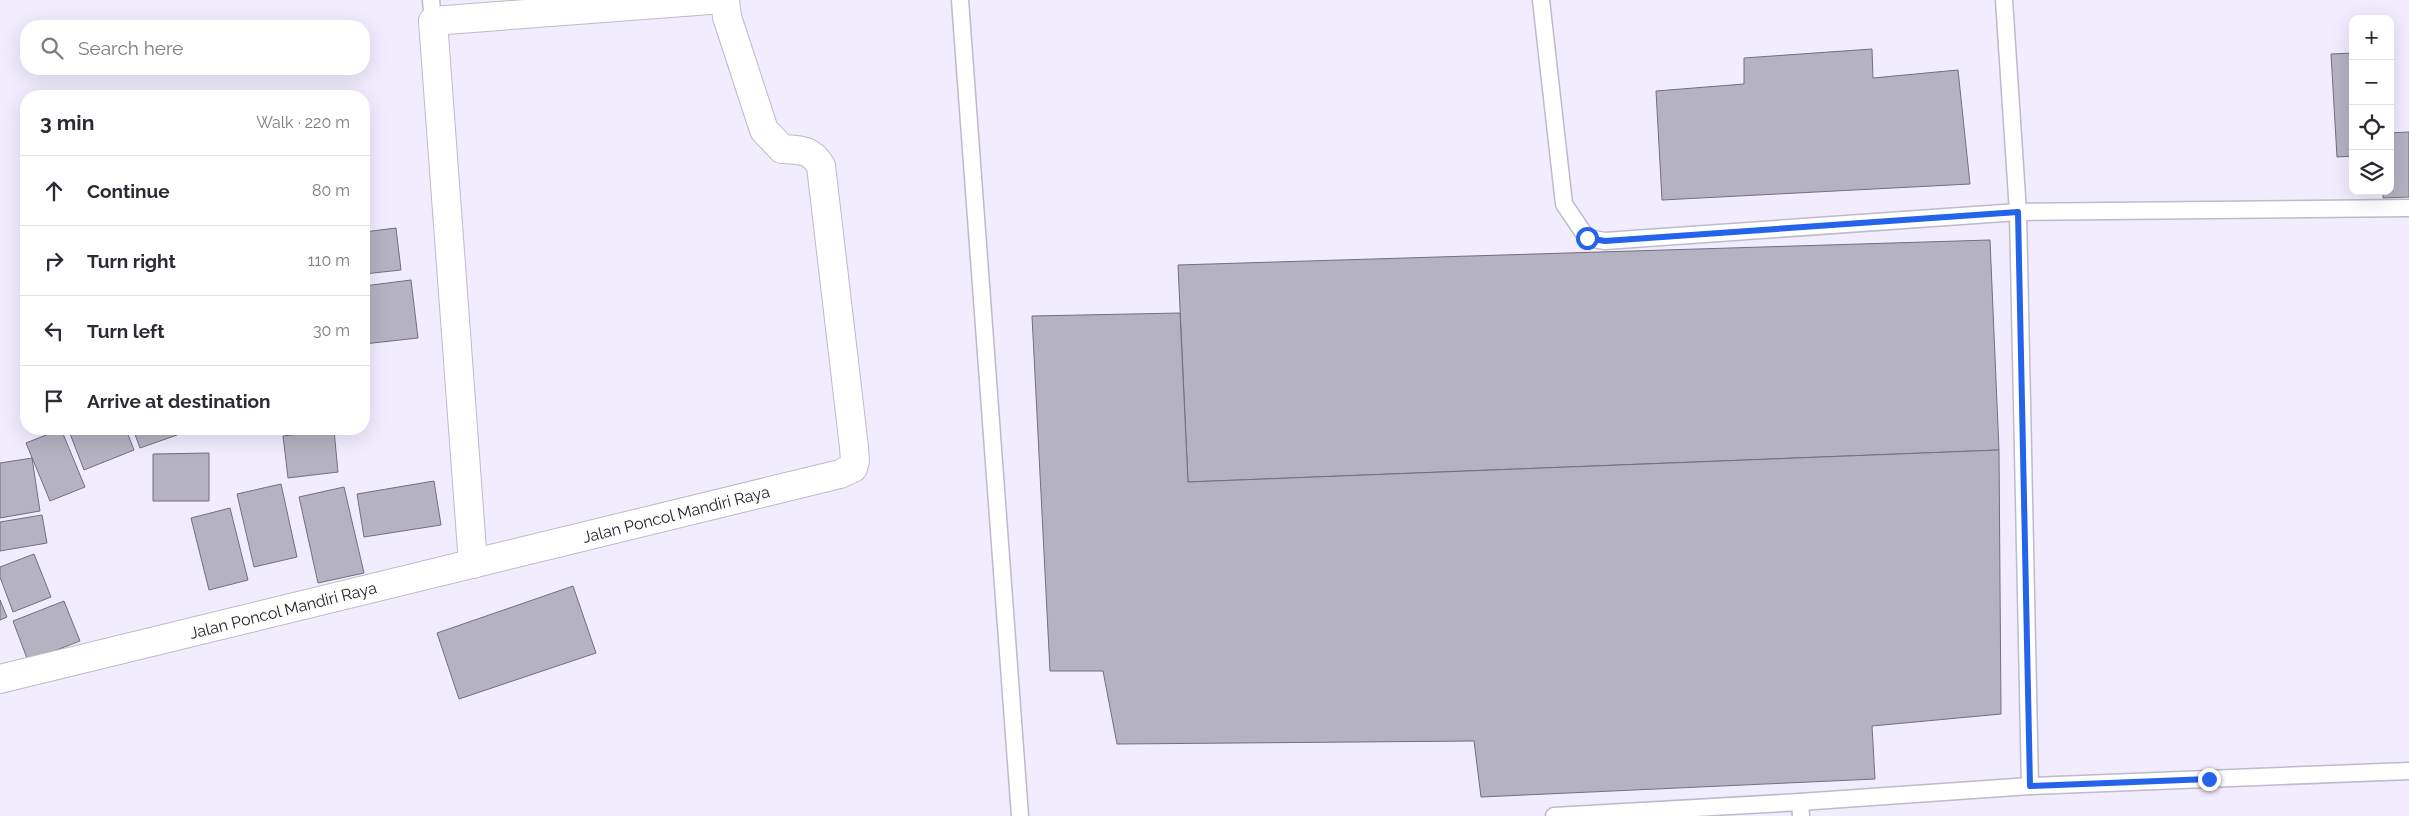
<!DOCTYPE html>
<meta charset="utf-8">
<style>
body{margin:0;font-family:Raleway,sans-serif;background:#f7f7f7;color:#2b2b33}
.controls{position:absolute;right:15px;top:15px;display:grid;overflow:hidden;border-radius:10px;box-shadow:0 5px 20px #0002}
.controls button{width:45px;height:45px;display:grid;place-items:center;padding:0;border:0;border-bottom:1px solid #e1e1e2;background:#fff;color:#2b2b33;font:25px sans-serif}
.stop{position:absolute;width:15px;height:15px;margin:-11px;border:4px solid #2563eb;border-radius:50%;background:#fff}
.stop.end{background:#2563eb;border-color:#fff;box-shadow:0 1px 5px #0008}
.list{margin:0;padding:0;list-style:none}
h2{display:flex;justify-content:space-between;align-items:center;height:65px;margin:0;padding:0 20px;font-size:21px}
h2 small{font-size:16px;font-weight:400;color:#7c7c81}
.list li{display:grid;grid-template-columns:32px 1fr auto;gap:15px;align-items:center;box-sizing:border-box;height:70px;padding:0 20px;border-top:1px solid #e1e1e2}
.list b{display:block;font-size:19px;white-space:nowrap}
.list em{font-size:16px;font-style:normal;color:#7c7c81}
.icon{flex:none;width:28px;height:28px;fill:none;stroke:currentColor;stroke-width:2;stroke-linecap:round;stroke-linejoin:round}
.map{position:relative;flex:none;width:2409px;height:816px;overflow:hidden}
.search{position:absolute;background:#fff;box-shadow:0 5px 20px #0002;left:20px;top:20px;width:350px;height:55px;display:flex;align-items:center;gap:12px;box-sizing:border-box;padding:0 18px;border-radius:20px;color:#7c7c81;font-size:19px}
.panel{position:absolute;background:#fff;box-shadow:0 5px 20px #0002;left:20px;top:90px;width:350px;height:345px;border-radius:20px}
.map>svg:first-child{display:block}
.building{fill:#b5b2c1;stroke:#726f7e}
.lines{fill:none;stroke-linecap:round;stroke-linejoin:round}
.lane-casing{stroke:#bdbaca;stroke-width:19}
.street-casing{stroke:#bdbaca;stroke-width:30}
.lane{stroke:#fff;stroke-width:16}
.street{stroke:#fff;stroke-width:28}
.route{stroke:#2563eb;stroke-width:6}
.labels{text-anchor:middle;stroke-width:4;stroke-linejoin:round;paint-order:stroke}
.street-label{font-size:16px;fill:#25242a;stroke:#fdfdfd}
</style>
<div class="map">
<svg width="2409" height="816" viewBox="0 0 2409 816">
<rect width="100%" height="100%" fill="#f1edfe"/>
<g class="building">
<path d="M 1872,49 L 1873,78 L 1958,70 L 1970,184 L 1662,200 L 1656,91 L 1744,84 L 1744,58 Z"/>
<path d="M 2353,53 L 2353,156 L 2337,157 L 2331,54 Z"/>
<path d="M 2409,132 L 2409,197 L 2383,198 L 2383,191 L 2390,191 L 2390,133 Z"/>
<path d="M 396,228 L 401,270 L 364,274 L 364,232 Z"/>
<path d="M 1990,240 L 1999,450 L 1188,482 L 1178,265 Z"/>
<path d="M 411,280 L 418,338 L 364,344 L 364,286 Z"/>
<path d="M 1180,313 L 1188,482 L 1999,450 L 2001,714 L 1872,726 L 1875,779 L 1481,797 L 1474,741 L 1117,744 L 1103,671 L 1050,671 L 1032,316 Z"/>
<path d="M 61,429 L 85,487 L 50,501 L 26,443 Z"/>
<path d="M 76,429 L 126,429 L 134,450 L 84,470 L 69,431 Z"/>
<path d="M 133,429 L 175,429 L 177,435 L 140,448 Z"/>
<path d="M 334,430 L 338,472 L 288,478 L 283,436 Z"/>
<path d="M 209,453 L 209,501 L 153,501 L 153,454 Z"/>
<path d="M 32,458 L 40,511 L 0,518 L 0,463 Z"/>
<path d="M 434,481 L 441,525 L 364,537 L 357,494 Z"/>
<path d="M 281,484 L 297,557 L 254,567 L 237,494 Z"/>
<path d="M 344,487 L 364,573 L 318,583 L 299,497 Z"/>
<path d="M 230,508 L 248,580 L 209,590 L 191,518 Z"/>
<path d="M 42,515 L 47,543 L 0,551 L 0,522 Z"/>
<path d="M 34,554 L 51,597 L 13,612 L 0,577 L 0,567 Z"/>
<path d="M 573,586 L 596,653 L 459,699 L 437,633 Z"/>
<path d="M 0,600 L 7,617 L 0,620 Z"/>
<path d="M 64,601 L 80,641 L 28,661 L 13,621 Z"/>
</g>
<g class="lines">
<g class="lane-casing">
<g id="lane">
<path d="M 431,0 L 433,21"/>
<path d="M 960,0 L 1020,816"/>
<path d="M 1541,0 L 1564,204 L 1587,238 L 1605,241 L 2018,212 L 2409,208"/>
<path d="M 2004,0 L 2018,212 L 2030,786"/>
<path d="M 1800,802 L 2030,786 L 2409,771"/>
<path d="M 1554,816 L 1800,802 L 1801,816"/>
</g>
</g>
<g class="street-casing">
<g id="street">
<path d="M 473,564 L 433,21 L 710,0"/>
<path d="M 0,679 L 840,474 L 853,468 L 855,461 L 854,447 L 821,166 C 811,149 800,150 782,149 L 764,130 L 727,17 L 725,0"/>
</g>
</g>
<use href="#lane" class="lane"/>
<use href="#street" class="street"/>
</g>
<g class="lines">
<path class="route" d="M 1587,238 L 1605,241 L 2018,212 L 2030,786 L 2209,779"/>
</g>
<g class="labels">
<g class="street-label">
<text transform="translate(676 514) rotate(-14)" y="6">Jalan Poncol Mandiri Raya</text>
<text transform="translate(283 610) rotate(-14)" y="6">Jalan Poncol Mandiri Raya</text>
</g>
</g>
</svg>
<div class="controls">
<button>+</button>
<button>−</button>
<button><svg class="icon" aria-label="locate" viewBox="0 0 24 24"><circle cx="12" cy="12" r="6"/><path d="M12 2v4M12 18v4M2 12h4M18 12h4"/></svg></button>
<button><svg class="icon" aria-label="layers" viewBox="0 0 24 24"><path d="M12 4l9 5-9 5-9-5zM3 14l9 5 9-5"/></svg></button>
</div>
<div class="stop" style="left:1587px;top:238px"></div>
<div class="stop end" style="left:2209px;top:779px"></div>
<div class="search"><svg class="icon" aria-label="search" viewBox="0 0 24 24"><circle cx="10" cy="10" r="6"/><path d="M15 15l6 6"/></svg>Search here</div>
<section class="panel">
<h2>3 min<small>Walk · 220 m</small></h2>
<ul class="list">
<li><svg class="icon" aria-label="ahead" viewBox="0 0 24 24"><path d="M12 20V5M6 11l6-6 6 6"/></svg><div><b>Continue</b></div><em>80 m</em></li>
<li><svg class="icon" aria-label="right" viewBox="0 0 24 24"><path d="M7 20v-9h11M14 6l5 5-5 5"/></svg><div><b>Turn right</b></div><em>110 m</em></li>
<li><svg class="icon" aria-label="left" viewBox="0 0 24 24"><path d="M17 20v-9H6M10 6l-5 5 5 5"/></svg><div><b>Turn left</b></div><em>30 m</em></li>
<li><svg class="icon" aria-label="arrive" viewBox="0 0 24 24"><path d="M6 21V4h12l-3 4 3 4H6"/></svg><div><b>Arrive at destination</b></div></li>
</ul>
</section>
</div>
